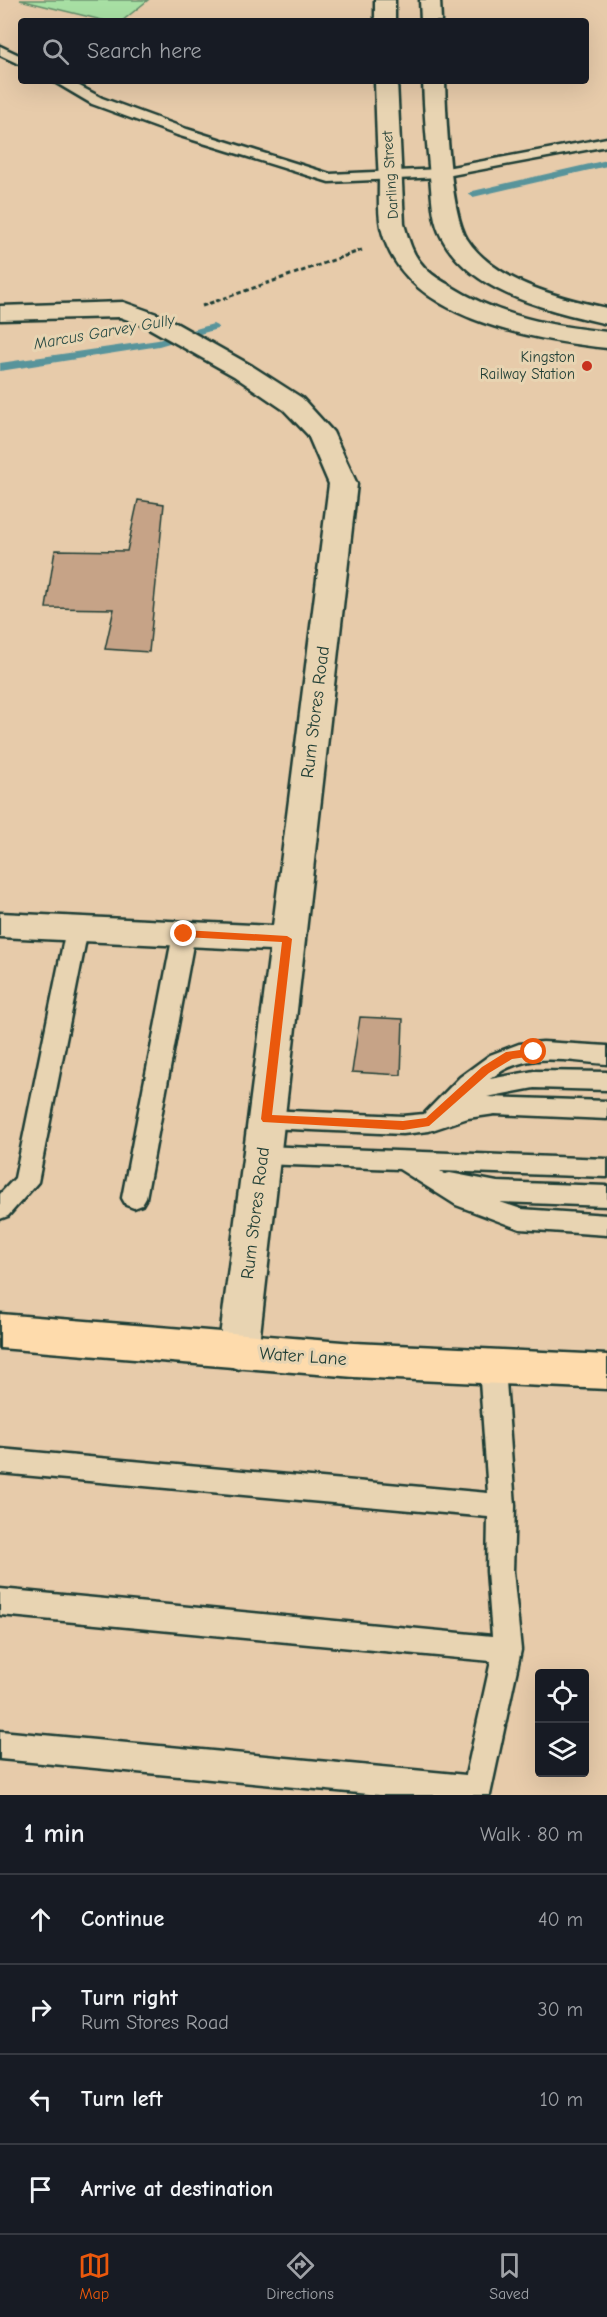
<!DOCTYPE html>
<meta charset="utf-8">
<style>
body{margin:0;font-family:"Comic Neue",sans-serif;background:#20242c;color:#f1f3f6}
.controls{position:absolute;right:18px;bottom:18px;display:grid;overflow:hidden;border-radius:6px;box-shadow:0 6px 24px #0002}
.controls button{width:54px;height:54px;display:grid;place-items:center;padding:0;border:0;border-bottom:2px solid #363941;background:#171b24;color:#f1f3f6;font:30px sans-serif}
.stop{position:absolute;width:18px;height:18px;margin:-14px;border:4px solid #ea580c;border-radius:50%;background:#fff}
.stop.end{background:#ea580c;border-color:#fff;box-shadow:0 2px 6px #0008}
.list{margin:0;padding:0;list-style:none}
h2{display:flex;justify-content:space-between;align-items:center;height:78px;margin:0;padding:0 24px;font-size:26px}
h2 small{font-size:20px;font-weight:400;color:#9ea1a6}
.list li{display:grid;grid-template-columns:39px 1fr auto;gap:18px;align-items:center;box-sizing:border-box;height:90px;padding:0 24px;border-top:2px solid #363941}
.list b{display:block;font-size:22px;white-space:nowrap}
.list p{margin:0;font-size:20px;white-space:nowrap;color:#9ea1a6}
.list em{font-size:20px;font-style:normal;color:#9ea1a6}
.icon{flex:none;width:33px;height:33px;fill:none;stroke:currentColor;stroke-width:2;stroke-linecap:round;stroke-linejoin:round}
.map{position:relative;flex:none;width:607px;height:1795px;overflow:hidden}
.search{position:absolute;background:#171b24;box-shadow:0 6px 24px #0002;left:18px;right:18px;top:18px;height:66px;display:flex;align-items:center;gap:15px;box-sizing:border-box;padding:0 21px;border-radius:6px;color:#9ea1a6;font-size:22px}
.sheet{height:438px;background:#171b24}
nav{display:flex;justify-content:space-around;align-items:center;box-sizing:border-box;height:84px;border-top:2px solid #363941;background:#171b24;font-size:16px;color:#9ea1a6}
nav a{display:grid;justify-items:center;gap:3px}
nav .on{color:#ea580c}
.map>svg:first-child{display:block}
.green{fill:#a8e0a4;stroke:#648e6c;stroke-width:1.5}
.lines{fill:none;stroke-linecap:round;stroke-linejoin:round}
.stream{fill:#59949b;fill-rule:evenodd}
.building{fill:#c6a387;stroke:#1f3d34;stroke-width:1.5}
.lane-casing{stroke:#1f3d34;stroke-width:5}
.street-casing{stroke:#1f3d34;stroke-width:5}
.secondary-casing{stroke:#1f3d34;stroke-width:5}
.highway-casing{stroke:#1f3d34;stroke-width:5}
.path{stroke:#1f3d34;stroke-width:3;stroke-dasharray:4.5 3;stroke-linecap:butt}
.lane{fill:#e8d4b2;fill-rule:evenodd}
.street{fill:#e8d4b2;fill-rule:evenodd}
.secondary{fill:#e8d4b2;fill-rule:evenodd}
.highway{fill:#fedbac;fill-rule:evenodd}
.route{fill:#ea580c}
.poi-dot{fill:#c8321e;stroke:#e8d4b2;stroke-width:2}
.labels{text-anchor:middle;stroke-width:6;stroke-linejoin:round;paint-order:stroke}
.far-street-label{font-size:15px;fill:#1f3d34;stroke:#e8d4b2}
.far-poi-label{font-size:15px;fill:#1f3d34;stroke:#e8d4b2;text-anchor:end}
.far-water-label{font-size:16px;font-style:italic;fill:#294c45;stroke:#e8d4b2}
.street-label{font-size:18px;fill:#1f3d34;stroke:#e8d4b2}
</style>
<div class="map">
<svg width="607" height="1795" viewBox="0 0 607 1795">
<rect width="100%" height="100%" fill="#e7cbaa"/>
<filter id="ink" filterUnits="userSpaceOnUse"><feTurbulence type="fractalNoise" baseFrequency=".0167" numOctaves="2"/><feDisplacementMap in="SourceGraphic" scale="12" xChannelSelector="R" yChannelSelector="G"/><feConvolveMatrix kernelMatrix="1 2 1 2 8 2 1 2 1" color-interpolation-filters="sRGB"/></filter>
<g filter="url(#ink)">
<path class="green" d="M 20,0 L 148,0 L 122,21 L 106,21 Z"/>
<g class="lines">
<g class="stream">
<path d="M 607,160 L 607,166 L 473,197 L 468,194 L 473,191 Z"/>
<path d="M 213,324 L 219,327 L 217,329 L 159,346 L 0,371 L 0,363 L 158,340 Z"/>
</g>
</g>
<g class="building">
<path d="M 138,500 L 164,504 L 149,652 L 105,649 L 114,609 L 46,608 L 55,550 L 127,551 Z"/>
<path d="M 360,1017 L 403,1019 L 401,1075 L 352,1072 Z"/>
</g>
<g class="lines">
<g class="lane-casing">
<g id="lane">
<path d="M 0,46 L 21,56 L 21,65 L 0,55 Z"/>
<path d="M 53,81 L 70,81 L 102,98 L 187,129 L 330,174 L 441,169 L 607,138 L 607,146 L 441,177 L 329,182 L 177,135 L 92,104 Z"/>
<path d="M 77,921 L 85,924 L 88,929 L 38,1182 L 8,1216 L 0,1219 L 0,1194 L 15,1178 L 66,929 L 69,924 Z"/>
<path d="M 184,926 L 192,928 L 195,934 L 146,1198 L 142,1205 L 134,1208 L 126,1205 L 122,1198 L 173,934 L 176,928 Z"/>
<path d="M 543,1042 L 607,1046 L 607,1064 C 563,1061 527,1050 490,1079 L 534,1071 L 607,1072 L 607,1090 L 534,1088 L 487,1097 L 607,1101 L 607,1119 L 495,1114 L 468,1118 L 429,1131 L 403,1134 L 267,1128 L 259,1125 L 256,1119 L 259,1113 L 267,1110 L 403,1116 L 424,1114 L 460,1077 L 490,1055 L 519,1044 Z"/>
<path d="M 262,1146 L 607,1159 L 607,1177 L 440,1171 L 445,1174 L 450,1173 L 497,1182 L 607,1186 L 607,1206 L 500,1202 L 521,1209 L 607,1215 L 607,1235 L 520,1229 L 456,1205 L 399,1169 L 262,1164 L 254,1162 L 250,1155 L 254,1148 Z"/>
<path d="M 492,1356 L 501,1359 L 505,1367 L 515,1506 L 513,1571 L 521,1650 L 490,1795 L 380,1795 L 0,1759 L 0,1731 L 466,1775 L 491,1661 L 0,1615 L 0,1589 L 492,1636 L 487,1571 L 488,1517 L 0,1473 L 0,1449 L 488,1493 L 479,1367 L 483,1359 Z"/>
</g>
</g>
<g class="street-casing">
<path id="street" d="M 123,302 L 165,317 L 252,366 L 302,398 L 333,432 L 357,484 L 258,1352 L 252,1364 L 238,1369 L 224,1364 L 218,1352 L 270,950 L 0,937 L 0,913 L 273,926 L 329,484 L 308,435 L 284,410 L 234,376 L 147,327 L 120,317 L 0,320 L 0,306 Z"/>
</g>
<g class="secondary-casing">
<g id="secondary">
<rect x="375" y="0" width="20" height="21"/>
<path d="M 420,0 L 440,0 L 441,21 L 421,21 Z"/>
<path d="M 375,81 L 397,81 L 404,224 C 408,237 411,251 420,262 C 427,272 438,279 449,285 C 498,316 550,326 607,332 L 607,348 C 529,339 401,319 381,227 C 378,212 379,196 379,181 C 377,148 376,114 375,81 Z"/>
<path d="M 423,81 L 445,81 C 446,115 450,212 467,239 C 495,282 560,298 607,308 L 607,324 C 549,310 466,293 439,232 C 432,215 432,196 430,177 C 427,145 424,113 423,81 Z"/>
</g>
</g>
<g class="highway-casing">
<path id="highway" d="M 0,1314 L 354,1343 L 607,1355 L 607,1389 L 354,1377 L 0,1348 Z"/>
</g>
<path class="path" d="M 202,306 L 362,250"/>
<use href="#lane" class="lane"/>
<use href="#street" class="street"/>
<use href="#secondary" class="secondary"/>
<use href="#highway" class="highway"/>
</g>
</g>
<path class="route" d="M 184,930 L 287,936 L 292,939 L 272,1115 L 403,1121 L 426,1118 L 482,1067 L 506,1052 L 534,1048 L 540,1052 L 534,1056 L 512,1059 L 489,1073 L 429,1126 L 403,1130 L 263,1122 L 261,1119 L 282,942 L 184,937 L 179,934 Z"/>
<circle class="poi-dot" cx="587" cy="366" r="6"/>
<g class="labels">
<g class="far-street-label">
<text transform="translate(390 175) rotate(-94)" y="5">Darling Street</text>
</g>
<g class="far-poi-label">
<text x="575" y="362">Kingston<tspan x="575" dy="17">Railway Station</tspan></text>
</g>
<g class="far-water-label">
<text transform="translate(104 331) rotate(-10)" y="6">Marcus Garvey Gully</text>
</g>
<g class="street-label">
<text transform="translate(315 712) rotate(-83)" y="6">Rum Stores Road</text>
<text transform="translate(255 1213) rotate(-83)" y="6">Rum Stores Road</text>
<text transform="translate(303 1356) rotate(4)" y="6">Water Lane</text>
</g>
</g>
</svg>
<div class="controls">
<button><svg class="icon" aria-label="locate" viewBox="0 0 24 24"><circle cx="12" cy="12" r="6"/><path d="M12 2v4M12 18v4M2 12h4M18 12h4"/></svg></button>
<button><svg class="icon" aria-label="layers" viewBox="0 0 24 24"><path d="M12 4l9 5-9 5-9-5zM3 14l9 5 9-5"/></svg></button>
</div>
<div class="stop" style="left:534px;top:1052px"></div>
<div class="stop end" style="left:184px;top:934px"></div>
<div class="search"><svg class="icon" aria-label="search" viewBox="0 0 24 24"><circle cx="10" cy="10" r="6"/><path d="M15 15l6 6"/></svg>Search here</div>
</div>
<section class="sheet">
<h2>1 min<small>Walk · 80 m</small></h2>
<ul class="list">
<li><svg class="icon" aria-label="ahead" viewBox="0 0 24 24"><path d="M12 20V5M6 11l6-6 6 6"/></svg><div><b>Continue</b></div><em>40 m</em></li>
<li><svg class="icon" aria-label="right" viewBox="0 0 24 24"><path d="M7 20v-9h11M14 6l5 5-5 5"/></svg><div><b>Turn right</b><p>Rum Stores Road</p></div><em>30 m</em></li>
<li><svg class="icon" aria-label="left" viewBox="0 0 24 24"><path d="M17 20v-9H6M10 6l-5 5 5 5"/></svg><div><b>Turn left</b></div><em>10 m</em></li>
<li><svg class="icon" aria-label="arrive" viewBox="0 0 24 24"><path d="M6 21V4h12l-3 4 3 4H6"/></svg><div><b>Arrive at destination</b></div></li>
</ul>
</section>
<nav>
<a class="on"><svg class="icon" aria-label="map" viewBox="0 0 24 24"><path d="M3 6l6-2 6 2 6-2v14l-6 2-6-2-6 2zM9 4v14M15 6v14"/></svg>Map</a>
<a><svg class="icon" aria-label="directions" viewBox="0 0 24 24"><path d="M12 3l9 9-9 9-9-9zM9 14v-3h6M13 9l2 2-2 2"/></svg>Directions</a>
<a><svg class="icon" aria-label="saved" viewBox="0 0 24 24"><path d="M7 4h10v16l-5-4-5 4z"/></svg>Saved</a>
</nav>
